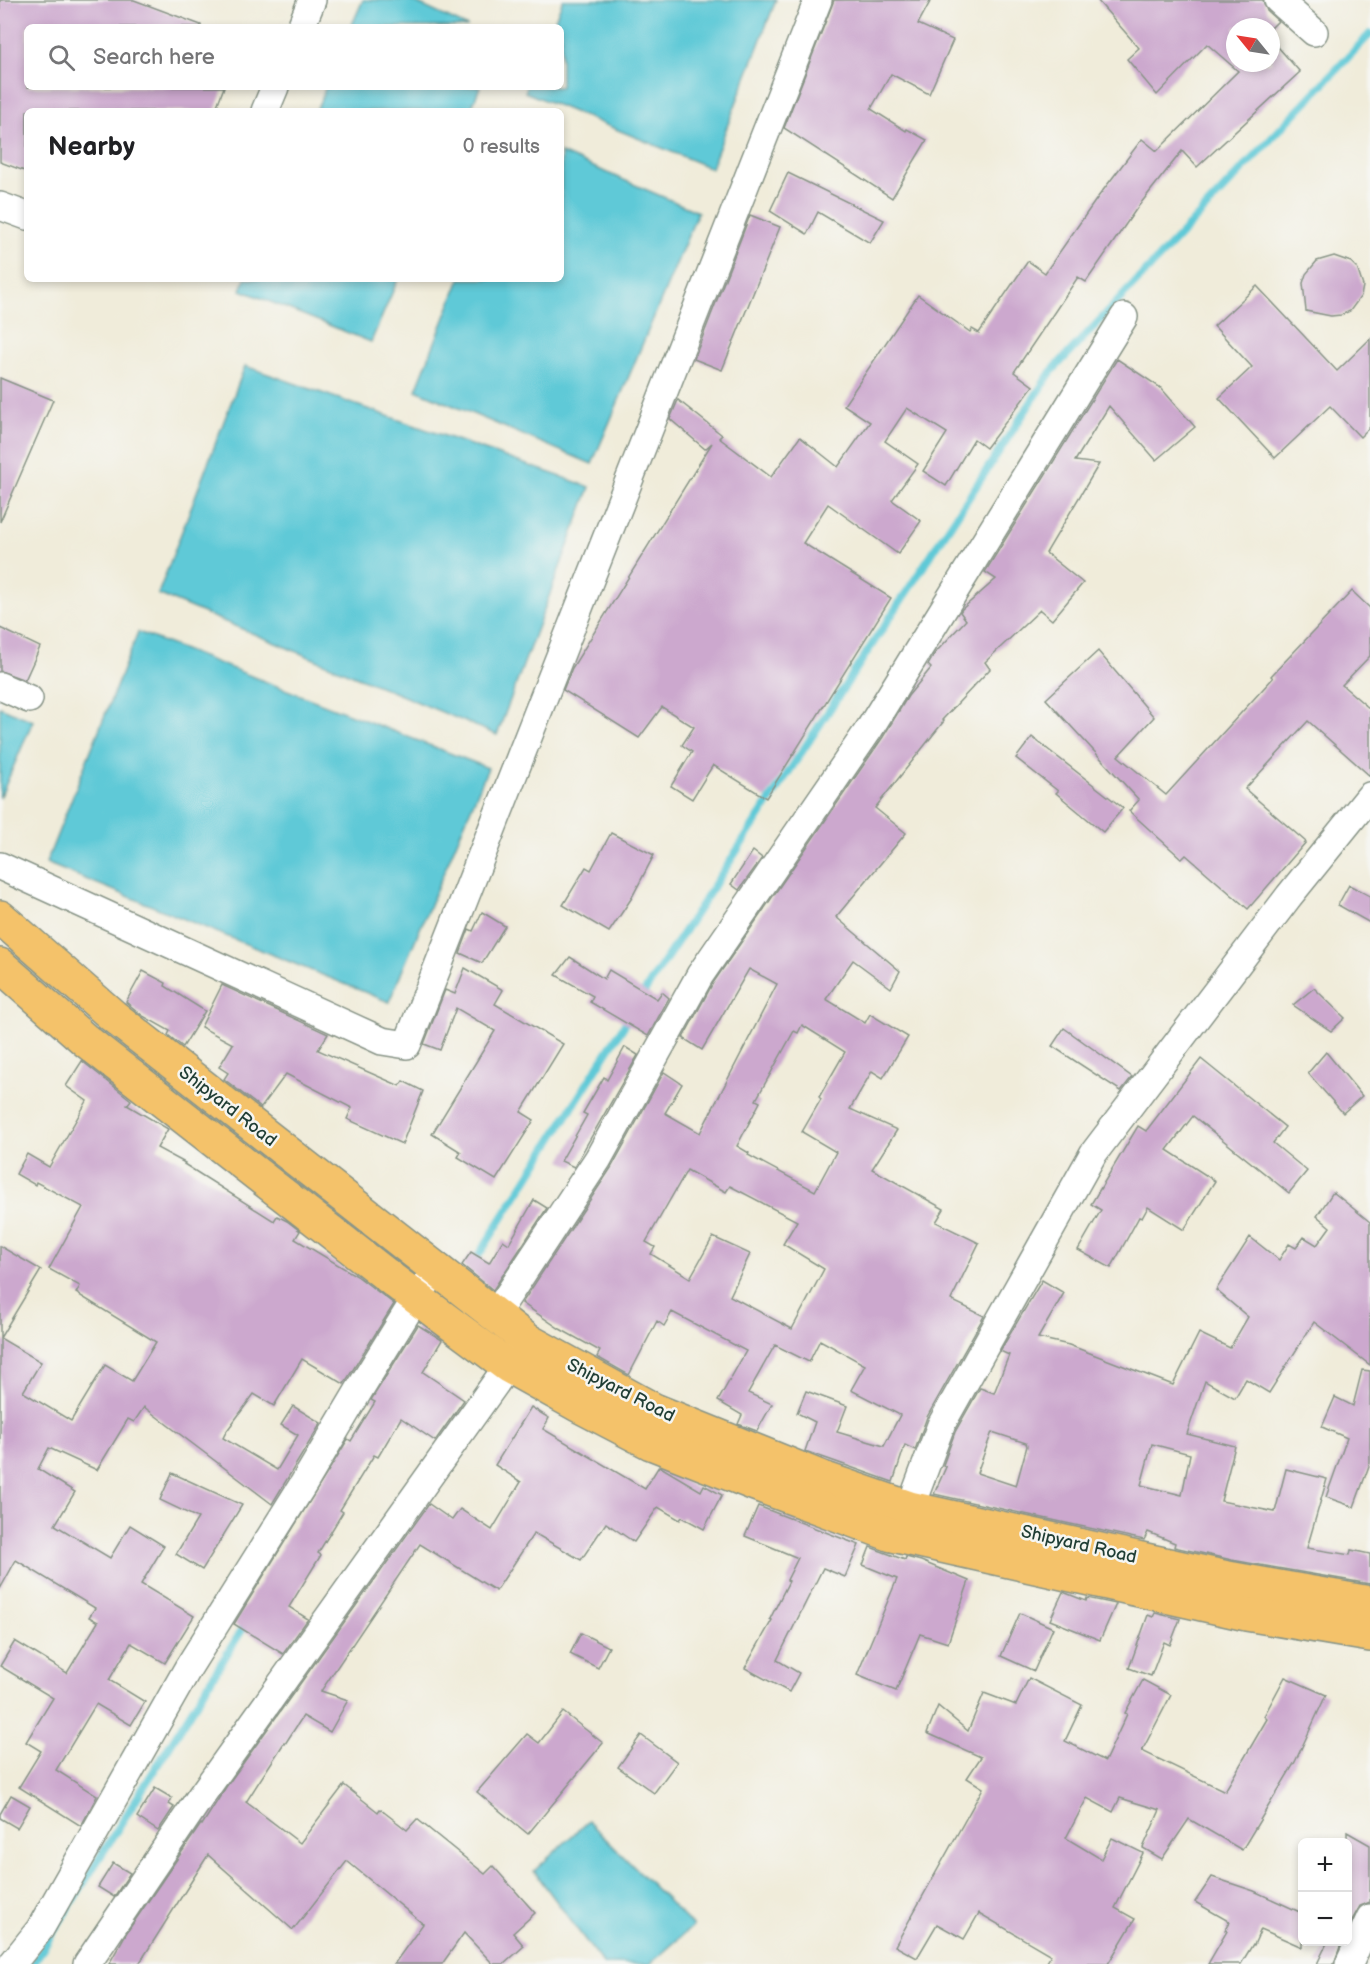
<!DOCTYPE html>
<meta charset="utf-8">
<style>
body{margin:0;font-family:"Balsamiq Sans",sans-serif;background:#f2f2f2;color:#202124}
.controls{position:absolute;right:18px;bottom:18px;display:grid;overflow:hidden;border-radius:9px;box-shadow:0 3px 9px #0003}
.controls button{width:54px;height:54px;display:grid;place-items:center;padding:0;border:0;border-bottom:2px solid #e0e0e0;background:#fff;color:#202124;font:30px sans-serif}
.compass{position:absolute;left:1226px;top:18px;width:54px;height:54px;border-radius:50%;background:#fff;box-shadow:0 3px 9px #0003;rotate:300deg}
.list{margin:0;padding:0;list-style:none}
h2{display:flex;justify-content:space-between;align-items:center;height:78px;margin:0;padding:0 24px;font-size:26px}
h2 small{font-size:20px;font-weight:400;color:#757577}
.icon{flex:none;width:33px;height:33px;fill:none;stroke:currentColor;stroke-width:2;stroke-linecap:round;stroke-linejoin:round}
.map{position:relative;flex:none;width:1370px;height:1964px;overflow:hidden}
.search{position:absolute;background:#fff;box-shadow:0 3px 9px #0003;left:24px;top:24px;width:540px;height:66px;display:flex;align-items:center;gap:15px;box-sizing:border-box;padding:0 21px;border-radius:9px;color:#757577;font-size:22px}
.panel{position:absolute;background:#fff;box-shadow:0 3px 9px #0003;left:24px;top:108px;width:540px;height:174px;border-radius:9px}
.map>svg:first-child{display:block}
.water{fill:#5ec9d7;stroke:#3e8386;stroke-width:1.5}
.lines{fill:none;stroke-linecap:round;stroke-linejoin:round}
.stream{stroke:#5ec9d7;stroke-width:8}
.building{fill:#cca8ce;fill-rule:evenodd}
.minor-casing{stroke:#889487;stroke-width:30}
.major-casing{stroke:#889487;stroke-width:36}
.minor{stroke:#fff;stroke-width:27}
.major{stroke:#f4c26a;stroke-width:33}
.labels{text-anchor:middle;stroke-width:5;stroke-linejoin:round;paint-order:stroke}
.street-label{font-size:18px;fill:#1f3d34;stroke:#f6f6f2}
</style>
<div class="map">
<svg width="1370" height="1964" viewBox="0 0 1370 1964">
<rect width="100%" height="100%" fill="#f6f6f2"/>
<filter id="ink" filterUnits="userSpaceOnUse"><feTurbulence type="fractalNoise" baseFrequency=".0167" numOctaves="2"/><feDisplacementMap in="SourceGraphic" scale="12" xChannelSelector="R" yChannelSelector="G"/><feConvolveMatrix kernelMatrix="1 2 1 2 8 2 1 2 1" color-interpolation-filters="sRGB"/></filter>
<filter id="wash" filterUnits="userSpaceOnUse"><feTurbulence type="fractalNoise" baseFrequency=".008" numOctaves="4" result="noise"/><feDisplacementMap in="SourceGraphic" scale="24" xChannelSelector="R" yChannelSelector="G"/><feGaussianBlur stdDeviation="1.35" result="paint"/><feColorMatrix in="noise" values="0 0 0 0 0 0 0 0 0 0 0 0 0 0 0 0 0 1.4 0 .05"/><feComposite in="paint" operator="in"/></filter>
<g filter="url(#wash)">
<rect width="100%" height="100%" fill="#f0ecda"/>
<g class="water">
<path d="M 363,0 L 410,0 L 468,27 L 351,27 Z"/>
<path d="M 563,0 L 776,0 L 711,168 L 525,92 L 527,87 L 561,87 L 561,27 L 552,27 Z"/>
<path d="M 326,87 L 480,87 L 470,111 L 316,111 Z"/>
<path d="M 561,153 L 698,212 L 592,464 L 416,390 L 460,279 L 561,279 Z"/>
<path d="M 245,279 L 398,279 L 371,342 L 241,290 Z"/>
<path d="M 245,366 L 590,487 L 497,735 L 158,594 Z"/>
<path d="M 138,632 L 488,768 L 389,1002 L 46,863 Z"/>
<path d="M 0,707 L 33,721 L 0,798 Z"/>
<path d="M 588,1821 L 693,1926 L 650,1964 L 603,1964 L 534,1871 Z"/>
</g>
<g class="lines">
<g class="stream">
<path d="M 639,1000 L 1051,372 L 1370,34"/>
<path d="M 473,1264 L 630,1016"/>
<path d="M 33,1964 L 247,1622"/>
</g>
</g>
<g id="blocks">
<g class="building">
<path d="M 0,0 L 134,0 L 201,25 L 201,27 L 27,27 L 27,87 L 224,87 L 215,111 L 27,111 L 27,172 L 0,162 Z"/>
<path d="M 834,0 L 931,0 L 918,24 L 953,40 L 929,94 L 891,74 L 871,109 L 906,131 L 907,129 L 927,140 L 892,198 L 784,128 Z"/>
<path d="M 1097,0 L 1263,0 L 1267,11 L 1278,21 L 1271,28 L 1235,27 L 1235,63 L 1271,63 L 1271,39 L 1300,72 L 1197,167 L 1182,151 L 1137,208 L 1086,282 L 1078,277 L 1014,372 L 1033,386 L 986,448 L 974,439 L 946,486 L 923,471 L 947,433 L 907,408 L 885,441 L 918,464 L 892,500 L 921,521 L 898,554 L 828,504 L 803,543 L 891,598 L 766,798 L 713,765 L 692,799 L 671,786 L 692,752 L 682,745 L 694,727 L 662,707 L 639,738 L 563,690 L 572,668 L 712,443 L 705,449 L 670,419 L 678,400 L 722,435 L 719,438 L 771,477 L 800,437 L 838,467 L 870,422 L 844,405 L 918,295 L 970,332 L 972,329 L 979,333 L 1028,261 L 1045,273 L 1098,197 L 1142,139 L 1157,151 L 1238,71 L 1207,44 L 1157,95 L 1127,59 L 1139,48 Z"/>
<path d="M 788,173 L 884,220 L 870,243 L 818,212 L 807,234 L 770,211 Z"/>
<path d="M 750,215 L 780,227 L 722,370 L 694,359 Z"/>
<path d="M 1334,256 L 1351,262 L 1357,268 L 1363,286 L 1361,296 L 1350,311 L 1341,315 L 1331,316 L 1306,311 L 1303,283 L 1306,274 L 1317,261 Z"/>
<path d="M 1257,286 L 1337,371 L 1370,339 L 1370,427 L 1360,437 L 1330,406 L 1275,458 L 1219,398 L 1252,367 L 1214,326 Z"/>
<path d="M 1117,359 L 1161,388 L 1195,427 L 1156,460 L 1109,406 L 1075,461 L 1099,464 L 1046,553 L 1083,583 L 1052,620 L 1040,610 L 985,662 L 990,669 L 942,720 L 944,721 L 875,808 L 906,833 L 836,917 L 900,971 L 891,988 L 853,960 L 826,999 L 865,1023 L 870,1014 L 908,1037 L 883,1078 L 872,1071 L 850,1109 L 897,1130 L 872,1169 L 944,1209 L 936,1222 L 979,1243 L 951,1300 L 984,1316 L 927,1417 L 915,1450 L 905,1445 L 893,1482 L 805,1451 L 815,1422 L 797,1413 L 806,1391 L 847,1406 L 837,1432 L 884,1446 L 900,1415 L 851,1390 L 865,1365 L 820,1340 L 809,1362 L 775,1345 L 748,1393 L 772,1404 L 757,1431 L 738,1424 L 742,1415 L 718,1401 L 746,1351 L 672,1312 L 664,1326 L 657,1321 L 629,1375 L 597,1357 L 600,1351 L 560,1329 L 522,1303 L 611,1168 L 664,1072 L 682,1084 L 665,1113 L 700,1133 L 777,984 L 749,969 L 702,1050 L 683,1038 L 713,983 L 883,737 L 908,696 L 931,668 L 928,665 L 935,653 L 966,620 L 960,612 L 962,609 L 996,579 L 985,572 ZM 802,1025 L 845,1052 L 819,1097 L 821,1099 L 802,1132 L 836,1152 L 815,1191 L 748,1155 L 749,1153 L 737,1146 L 760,1102 L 756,1100 L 794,1031 L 798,1033 ZM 687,1170 L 726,1192 L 730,1186 L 797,1221 L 783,1244 L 824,1269 L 792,1329 L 730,1296 L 750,1254 L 713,1237 L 690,1278 L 651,1254 L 655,1247 L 646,1242 Z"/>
<path d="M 0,378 L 53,400 L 0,522 Z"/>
<path d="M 1352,591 L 1370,608 L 1370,656 L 1342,685 L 1370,709 L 1370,776 L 1308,721 L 1245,789 L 1306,842 L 1248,909 L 1186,855 L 1182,859 L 1129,811 L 1139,800 L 1046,699 L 1098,651 L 1154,717 L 1118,756 L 1166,795 L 1273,678 L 1271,676 Z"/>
<path d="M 0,628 L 40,647 L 25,680 L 0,671 Z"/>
<path d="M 1032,737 L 1123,808 L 1103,832 L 1056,793 L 1058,791 L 1016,758 Z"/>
<path d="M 611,833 L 654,855 L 631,899 L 609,932 L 563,905 L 586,867 L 591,870 Z"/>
<path d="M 753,851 L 762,858 L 739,890 L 731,884 Z"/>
<path d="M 1349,885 L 1370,896 L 1370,923 L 1338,905 Z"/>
<path d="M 482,912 L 505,926 L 482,963 L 460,953 L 469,929 L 473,931 Z"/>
<path d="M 570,957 L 604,979 L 609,970 L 657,999 L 662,992 L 669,998 L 648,1036 L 590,1002 L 593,996 L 556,975 Z"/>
<path d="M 465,968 L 503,990 L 495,1004 L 563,1044 L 521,1112 L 534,1120 L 496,1180 L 458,1157 L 461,1152 L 432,1134 L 495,1031 L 456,1008 L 440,1050 L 424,1044 L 445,990 L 455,994 Z"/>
<path d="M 143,971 L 166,983 L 165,986 L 205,1011 L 183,1047 L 168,1035 L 170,1031 L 143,1016 L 126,1002 Z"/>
<path d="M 222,985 L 328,1034 L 318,1050 L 400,1086 L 403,1081 L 423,1091 L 402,1144 L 347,1119 L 352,1108 L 286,1074 L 261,1108 L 224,1079 L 228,1073 L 219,1067 L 233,1044 L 201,1027 Z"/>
<path d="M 1314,988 L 1345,1018 L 1331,1031 L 1293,1005 Z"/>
<path d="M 1064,1028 L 1132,1077 L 1121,1091 L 1052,1046 Z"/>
<path d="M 625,1047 L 638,1055 L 574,1167 L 561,1161 L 587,1115 L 583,1113 L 604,1077 L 607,1080 Z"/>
<path d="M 1326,1052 L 1362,1096 L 1343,1113 L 1308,1073 Z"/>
<path d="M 1201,1059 L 1285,1127 L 1273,1143 L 1307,1171 L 1289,1193 L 1193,1116 L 1167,1150 L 1215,1181 L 1184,1230 L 1148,1207 L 1142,1218 L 1139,1217 L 1111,1268 L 1078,1250 L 1101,1210 L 1091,1204 L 1138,1126 L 1146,1131 Z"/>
<path d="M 82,1061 L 131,1100 L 127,1105 L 168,1129 L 157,1148 L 185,1163 L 184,1164 L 274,1221 L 277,1216 L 287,1221 L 300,1231 L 295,1239 L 357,1276 L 394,1304 L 344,1384 L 302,1359 L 274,1406 L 254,1394 L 226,1432 L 223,1438 L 277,1470 L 298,1435 L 281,1425 L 293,1406 L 321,1423 L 272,1504 L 144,1407 L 134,1422 L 128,1419 L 97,1470 L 49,1448 L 38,1469 L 75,1492 L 55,1525 L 110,1558 L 130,1525 L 164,1546 L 141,1584 L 194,1616 L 165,1663 L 131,1643 L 109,1680 L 145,1702 L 131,1725 L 96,1704 L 56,1770 L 97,1796 L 81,1826 L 19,1787 L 41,1751 L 26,1742 L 53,1698 L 0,1666 L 15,1641 L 67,1673 L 98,1622 L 89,1617 L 95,1608 L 16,1560 L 0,1589 L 0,1246 L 41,1270 L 0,1338 L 41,1362 L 23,1392 L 71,1421 L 105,1365 L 132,1381 L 156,1342 L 76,1293 L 80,1286 L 49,1269 L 83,1207 L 36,1182 L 35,1185 L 16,1174 L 27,1154 L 49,1167 L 87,1101 L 66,1086 Z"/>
<path d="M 1333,1192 L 1370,1222 L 1370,1365 L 1314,1322 L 1269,1393 L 1246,1379 L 1235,1398 L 1205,1381 L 1187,1434 L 1235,1446 L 1221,1501 L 1275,1512 L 1286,1469 L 1327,1479 L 1307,1548 L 1350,1555 L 1351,1550 L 1370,1554 L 1370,1584 L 1232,1560 L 1174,1547 L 1175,1543 L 1148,1532 L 1144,1540 L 934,1494 L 946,1467 L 943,1465 L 955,1432 L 980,1388 L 994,1393 L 1009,1355 L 1000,1351 L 1042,1280 L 1064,1293 L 1038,1338 L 1069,1345 L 1173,1385 L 1199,1333 L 1230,1348 L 1248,1317 L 1216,1290 L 1250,1237 L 1279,1260 L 1289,1244 L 1296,1248 L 1304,1237 L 1317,1245 L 1330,1227 L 1317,1216 ZM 992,1432 L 1026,1443 L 1027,1446 L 1016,1486 L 977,1473 ZM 1152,1444 L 1190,1454 L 1182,1495 L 1141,1485 Z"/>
<path d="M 534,1200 L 547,1208 L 493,1290 L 462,1265 L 471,1252 L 489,1263 L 503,1240 L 509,1244 Z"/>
<path d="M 418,1325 L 442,1340 L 423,1372 L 464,1400 L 435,1441 L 401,1418 L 378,1457 L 374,1455 L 340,1510 L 343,1512 L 318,1553 L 321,1555 L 289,1607 L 308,1619 L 283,1654 L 234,1624 L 348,1439 L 351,1441 L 375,1402 L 371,1400 Z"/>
<path d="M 1362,1370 L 1370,1371 L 1370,1463 L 1354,1507 L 1326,1497 L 1347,1438 L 1322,1427 L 1335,1397 L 1353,1406 Z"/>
<path d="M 531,1407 L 549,1418 L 543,1429 L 645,1489 L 659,1466 L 701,1491 L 704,1485 L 722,1495 L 704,1529 L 682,1517 L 680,1520 L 658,1507 L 634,1542 L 606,1523 L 581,1560 L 534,1533 L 496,1591 L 420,1544 L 321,1691 L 348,1700 L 330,1732 L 303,1716 L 285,1744 L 284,1743 L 246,1802 L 300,1843 L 344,1785 L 378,1812 L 380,1809 L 407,1830 L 417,1819 L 485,1874 L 493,1866 L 535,1913 L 513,1933 L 524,1946 L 504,1964 L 493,1964 L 464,1933 L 442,1964 L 394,1964 L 423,1924 L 347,1861 L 293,1930 L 208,1855 L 139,1964 L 109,1964 L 127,1932 L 201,1824 L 202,1825 L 226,1787 L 429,1504 L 452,1520 L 460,1509 L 492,1530 L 521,1482 L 495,1465 Z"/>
<path d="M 172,1473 L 242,1505 L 202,1570 L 176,1554 L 198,1518 L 160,1500 Z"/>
<path d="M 758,1506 L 859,1545 L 845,1577 L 823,1568 L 777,1660 L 799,1673 L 789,1692 L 745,1668 L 772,1620 L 770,1619 L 789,1581 L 787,1580 L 798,1558 L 745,1536 Z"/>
<path d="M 870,1547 L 905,1560 L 906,1557 L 921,1561 L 969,1581 L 948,1643 L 920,1634 L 896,1691 L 857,1675 L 897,1579 L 863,1565 Z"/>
<path d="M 1063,1592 L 1086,1601 L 1087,1598 L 1116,1604 L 1100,1640 L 1050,1620 Z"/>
<path d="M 1020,1613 L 1053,1628 L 1034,1671 L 1001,1656 Z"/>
<path d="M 1155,1613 L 1180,1619 L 1170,1645 L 1164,1642 L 1151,1676 L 1129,1668 L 1148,1615 L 1153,1617 Z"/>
<path d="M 581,1633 L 609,1647 L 598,1668 L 570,1654 Z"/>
<path d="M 1285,1677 L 1326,1695 L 1295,1762 L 1242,1850 L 1189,1819 L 1162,1859 L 1143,1848 L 1160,1810 L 1120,1798 L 1113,1812 L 1087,1798 L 1066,1838 L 1101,1859 L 1112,1838 L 1143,1853 L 1115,1908 L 1135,1919 L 1108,1964 L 1046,1964 L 1051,1955 L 979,1913 L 964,1939 L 937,1924 L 917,1958 L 895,1946 L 983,1788 L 967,1778 L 981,1757 L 927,1733 L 938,1706 L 968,1731 L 984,1693 L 1016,1705 L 1029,1678 L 1082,1705 L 1065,1741 L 1105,1761 L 1127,1714 L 1125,1713 L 1143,1680 L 1171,1695 L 1142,1751 L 1225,1791 L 1267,1719 L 1264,1716 Z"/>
<path d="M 563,1712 L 603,1743 L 528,1834 L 477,1792 L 527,1734 L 539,1743 Z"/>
<path d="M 641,1735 L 677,1762 L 654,1793 L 618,1767 Z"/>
<path d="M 155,1788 L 172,1798 L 169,1804 L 174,1807 L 158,1831 L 137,1817 Z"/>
<path d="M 11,1795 L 30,1806 L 17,1828 L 0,1818 L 0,1814 Z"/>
<path d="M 1347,1832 L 1370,1845 L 1370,1902 L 1360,1906 L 1347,1929 Z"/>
<path d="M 113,1863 L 130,1873 L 114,1897 L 98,1887 Z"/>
<path d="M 1212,1877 L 1254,1891 L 1302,1913 L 1302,1947 L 1261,1929 L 1254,1945 L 1253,1944 L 1241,1964 L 1208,1964 L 1227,1931 L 1225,1930 L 1230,1922 L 1195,1902 Z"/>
<path d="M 1328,1941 L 1342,1941 L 1334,1964 L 1317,1964 Z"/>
</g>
</g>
</g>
<g filter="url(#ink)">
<use href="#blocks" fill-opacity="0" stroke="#889487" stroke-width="1.5"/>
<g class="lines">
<g class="minor-casing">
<g id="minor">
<path d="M 1278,0 L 1314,32"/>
<path d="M 301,27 L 312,0"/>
<path d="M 265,111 L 275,87"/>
<path d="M 0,206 L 27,216"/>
<path d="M 0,686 L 29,699"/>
<path d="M 0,866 L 382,1041 L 407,1045 L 818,0"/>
<path d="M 495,1315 L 598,1159 L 700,975 L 870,728 L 1124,317"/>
<path d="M 910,1508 L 941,1425 L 1093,1154 L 1289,896 L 1370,796"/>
<path d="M 12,1964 L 40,1929 L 188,1668 L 304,1483 L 361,1387 L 416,1298 L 436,1270"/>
<path d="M 87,1964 L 201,1796 L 520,1349"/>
<path d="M 1349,1964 L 1370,1918"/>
</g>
</g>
<g class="major-casing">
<g id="major">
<path d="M 0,917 L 113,1016 L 527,1340 L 654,1410 L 820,1477 L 910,1508 L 1228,1578 L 1370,1603"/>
<path d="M 0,965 L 85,1040 L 394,1281 L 508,1366 L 578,1405 L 651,1443 L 755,1484 L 892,1535 L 1246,1614 L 1370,1635"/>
</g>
</g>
<use href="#minor" class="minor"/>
<use href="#major" class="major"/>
</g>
</g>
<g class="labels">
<g class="street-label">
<text transform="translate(228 1106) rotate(38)" y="6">Shipyard Road</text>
<text transform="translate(621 1390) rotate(27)" y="6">Shipyard Road</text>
<text transform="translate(1079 1544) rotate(13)" y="6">Shipyard Road</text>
</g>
</g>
</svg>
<div class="controls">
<button>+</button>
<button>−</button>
</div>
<svg class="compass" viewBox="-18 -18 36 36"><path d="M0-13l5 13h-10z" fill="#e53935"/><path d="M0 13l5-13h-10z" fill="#757577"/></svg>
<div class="search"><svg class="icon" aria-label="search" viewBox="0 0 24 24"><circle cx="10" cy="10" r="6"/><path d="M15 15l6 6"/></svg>Search here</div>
<section class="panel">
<h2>Nearby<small>0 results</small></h2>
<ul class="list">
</ul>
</section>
</div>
